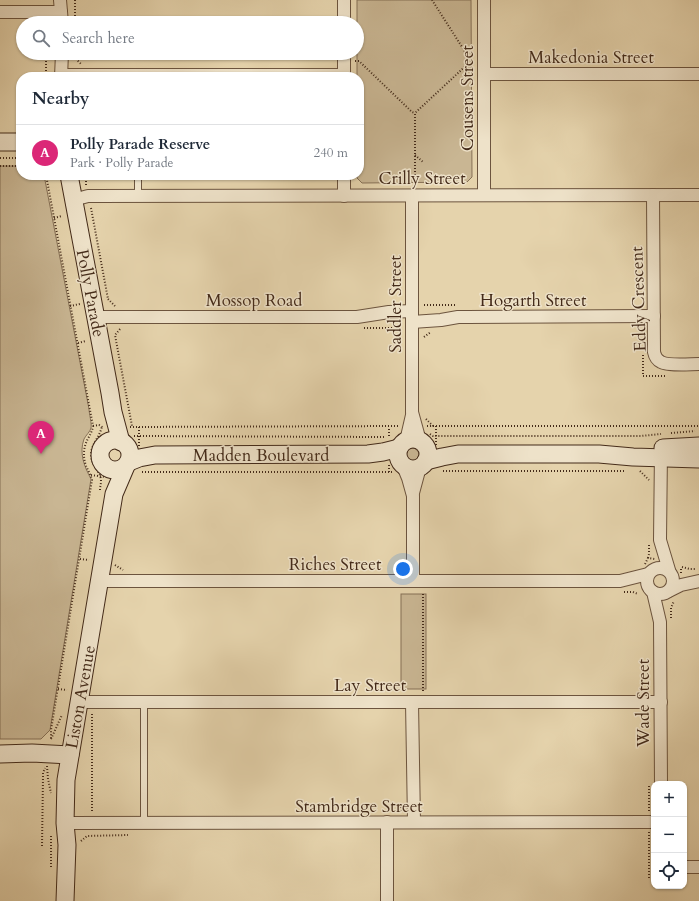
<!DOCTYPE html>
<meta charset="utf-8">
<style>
body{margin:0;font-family:Cardo,serif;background:#f2f2f3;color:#1f2937}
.controls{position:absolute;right:12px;bottom:12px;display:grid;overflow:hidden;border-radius:8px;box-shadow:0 1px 3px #0004}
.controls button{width:36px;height:36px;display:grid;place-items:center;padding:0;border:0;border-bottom:1px solid #e0e1e3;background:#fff;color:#1f2937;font:20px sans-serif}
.you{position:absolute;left:403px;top:569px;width:14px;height:14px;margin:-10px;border:3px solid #fff;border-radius:50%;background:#1a73e8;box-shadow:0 0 0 6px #1a73e833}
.badge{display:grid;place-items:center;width:26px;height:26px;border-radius:50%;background:#db2777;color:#fff;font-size:13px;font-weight:700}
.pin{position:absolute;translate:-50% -33px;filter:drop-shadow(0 1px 2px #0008)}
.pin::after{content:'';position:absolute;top:21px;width:14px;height:12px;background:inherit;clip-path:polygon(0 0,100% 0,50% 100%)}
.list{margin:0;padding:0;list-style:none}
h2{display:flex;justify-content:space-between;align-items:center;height:52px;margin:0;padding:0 16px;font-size:17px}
h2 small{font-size:13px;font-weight:400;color:#747a83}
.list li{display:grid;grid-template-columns:26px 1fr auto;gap:12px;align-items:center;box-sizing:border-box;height:56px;padding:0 16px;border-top:1px solid #e0e1e3}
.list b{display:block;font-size:15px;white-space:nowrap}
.list p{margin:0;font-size:13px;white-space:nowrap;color:#747a83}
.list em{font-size:13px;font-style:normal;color:#747a83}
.icon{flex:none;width:22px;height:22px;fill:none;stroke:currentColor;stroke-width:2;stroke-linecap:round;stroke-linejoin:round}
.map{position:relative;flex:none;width:699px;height:901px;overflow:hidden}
.search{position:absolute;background:#fff;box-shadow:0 1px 3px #0004;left:16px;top:16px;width:348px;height:44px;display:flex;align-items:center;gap:10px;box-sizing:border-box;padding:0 14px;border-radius:22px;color:#747a83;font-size:15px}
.panel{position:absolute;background:#fff;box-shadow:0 1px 3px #0004;left:16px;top:72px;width:348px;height:108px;border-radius:16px}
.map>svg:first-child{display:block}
.green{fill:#c9b693;stroke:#867056}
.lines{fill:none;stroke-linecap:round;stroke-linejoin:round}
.lane-casing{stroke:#6c543e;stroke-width:8}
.street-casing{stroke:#6c543e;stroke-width:14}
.secondary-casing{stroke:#432a19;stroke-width:19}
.path{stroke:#432a19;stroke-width:2;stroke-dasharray:1 2;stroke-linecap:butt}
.lane{stroke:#eee2c9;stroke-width:6}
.street{stroke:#eee2c9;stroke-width:12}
.secondary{stroke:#eee2c9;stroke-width:17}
.labels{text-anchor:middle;stroke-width:3;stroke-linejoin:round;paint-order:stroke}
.street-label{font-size:17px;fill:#432a19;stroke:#eee2c9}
</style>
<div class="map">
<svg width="699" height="901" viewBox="0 0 699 901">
<rect width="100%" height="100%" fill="#e5d3ac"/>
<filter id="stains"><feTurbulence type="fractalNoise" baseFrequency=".005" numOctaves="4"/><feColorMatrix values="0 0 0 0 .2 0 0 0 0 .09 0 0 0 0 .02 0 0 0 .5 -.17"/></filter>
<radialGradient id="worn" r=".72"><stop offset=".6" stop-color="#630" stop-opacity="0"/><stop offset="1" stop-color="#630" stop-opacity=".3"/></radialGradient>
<g class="green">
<path d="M 357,0 L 471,0 L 472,177 L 467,182 L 362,183 L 357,178 L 357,175 L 359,175 L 359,77 L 357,77 Z"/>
<path d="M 0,166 L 21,166 L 21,175 L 44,175 L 89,409 C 89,413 92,424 91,428 C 90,432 86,435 84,439 C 79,453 84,466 91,479 L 50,730 L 41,739 L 0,739 Z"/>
<circle cx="412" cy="455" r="7"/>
<rect x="401" y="594" width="25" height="95"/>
</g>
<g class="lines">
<g class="lane-casing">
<g id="lane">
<path d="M 138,196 L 138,175"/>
<path d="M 144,824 L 144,702"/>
</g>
</g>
<g class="street-casing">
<g id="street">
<path d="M 60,0 L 62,23"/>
<path d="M 344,0 L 344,23"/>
<path d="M 484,0 L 484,195"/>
<path d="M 0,12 L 61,12"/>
<path d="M 484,74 L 699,74"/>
<path d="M 61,75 L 344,75"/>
<path d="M 61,77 L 62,53"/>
<path d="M 344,77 L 344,53"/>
<path d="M 344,175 L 344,196"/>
<path d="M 653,195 L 654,352 C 655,357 657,360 661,362 C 668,366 690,364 699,364"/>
<path d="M 412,196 L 412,412 L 420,441"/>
<path d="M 73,200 L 88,196 L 699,195"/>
<path d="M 96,317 L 357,317 L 389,312 L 412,311"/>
<path d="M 412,322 L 441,320 L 458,317 L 467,317 L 654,316"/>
<path d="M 406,441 L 412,415"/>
<path d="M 661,451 L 660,540 L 669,570"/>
<path d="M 403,466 L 408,478 L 413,496 L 413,581"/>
<path d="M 413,493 L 420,467"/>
<circle cx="660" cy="581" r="13"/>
<path d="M 99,581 L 620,581 L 648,574"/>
<path d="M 669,591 L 681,585 L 699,581"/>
<path d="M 653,592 L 660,622 L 661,784"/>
<path d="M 79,702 L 661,702"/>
<path d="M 412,702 L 414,822"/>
<path d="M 387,822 L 387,901"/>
<path d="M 65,823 L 654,822"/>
<path d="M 684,867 L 699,867"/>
</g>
</g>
<g class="secondary-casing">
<g id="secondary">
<path d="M 0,142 L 21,142"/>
<path d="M 69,175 L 110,393 L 113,412 L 121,442"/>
<circle cx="413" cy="454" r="15"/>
<circle cx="115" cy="455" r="15"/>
<path d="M 663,448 L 699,446"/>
<path d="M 426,461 L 442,457 L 458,454 L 599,454 L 633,457 L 699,459"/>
<path d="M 129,462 L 139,458 L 155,455 L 368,454 L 383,452 L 399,448"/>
<path d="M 0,754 L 32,753 L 70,755"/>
<path d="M 65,901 L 67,845 L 65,823 L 66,780 L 114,494 L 126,466"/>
</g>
</g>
<g class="path">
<path d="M 75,0 L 75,23"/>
<path d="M 75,53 L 75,58 L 81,64"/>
<path d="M 355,61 L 359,61 L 412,112 L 415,113"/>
<path d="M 46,77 L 46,53"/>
<path d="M 415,155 L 423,162"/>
<path d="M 0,158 L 21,158"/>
<path d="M 0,166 L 21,166"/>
<path d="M 46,175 L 93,426 C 92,434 87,438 85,446 C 83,453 84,462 87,468 C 89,472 91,476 92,480 L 51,730 L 51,740"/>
<path d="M 86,175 L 86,185"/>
<path d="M 415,184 L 415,113 L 471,61 L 432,0"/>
<path d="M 91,208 L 108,299"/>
<path d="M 54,218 L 62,216"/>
<path d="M 108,299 L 115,306"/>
<path d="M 424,305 L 455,305"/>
<path d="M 70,306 L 80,304"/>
<path d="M 364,328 L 401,328"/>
<path d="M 120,329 L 115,335 L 132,426"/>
<path d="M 424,337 L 431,332"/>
<path d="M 78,343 L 86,341"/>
<path d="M 643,355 L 643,376 L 666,376"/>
<path d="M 426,419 L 433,426"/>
<path d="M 93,426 L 99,425 L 104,428"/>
<path d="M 427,426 L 699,426"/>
<path d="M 436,426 L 436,445"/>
<path d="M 130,427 L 399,426"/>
<path d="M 139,427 L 139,446"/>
<path d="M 671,433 L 695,431"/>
<path d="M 430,434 L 433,436 L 641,436 L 661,434"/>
<path d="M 134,436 L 385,437"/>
<path d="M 389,436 L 389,427"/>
<path d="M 389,465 L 389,472 L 393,472"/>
<path d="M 443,471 L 625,471"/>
<path d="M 640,471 L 649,480"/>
<path d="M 142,472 L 389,472"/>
<path d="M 91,475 L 106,477"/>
<path d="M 100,490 C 100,487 101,484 101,481 C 101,471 91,466 91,455 C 91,444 100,437 102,426"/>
<path d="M 648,558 L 649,554 L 649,544"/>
<path d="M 80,559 L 89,560"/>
<path d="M 645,564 L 648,558 L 655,559"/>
<path d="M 115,565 L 123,570"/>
<path d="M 682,567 L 690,569 L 695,569"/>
<path d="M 395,570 L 397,570 L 401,564 L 401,563"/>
<path d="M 681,573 L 681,567"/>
<path d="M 624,592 L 633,592 L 638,594"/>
<path d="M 671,618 L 671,608 L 674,601"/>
<path d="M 58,689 L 67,690"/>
<path d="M 423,691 L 423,593"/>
<path d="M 92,714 L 92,811"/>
<path d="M 51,739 L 62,715"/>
<path d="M 47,766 L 48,779 L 51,793"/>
<path d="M 649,786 L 649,812"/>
<path d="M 401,811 L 401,802"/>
<path d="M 649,832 L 649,878 L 654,878"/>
<path d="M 51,836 L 51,867"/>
<path d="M 81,841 L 87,836 L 128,835"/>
<path d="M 42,846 L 43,777 L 43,773 L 45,768"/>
</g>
<use href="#lane" class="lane"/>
<use href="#street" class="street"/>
<use href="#secondary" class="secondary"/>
</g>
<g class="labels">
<g class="street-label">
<text x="591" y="63">Makedonia Street</text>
<text transform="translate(467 98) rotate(-90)" y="6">Cousens Street</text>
<text x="422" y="184">Crilly Street</text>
<text transform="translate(91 293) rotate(79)" y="6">Polly Parade</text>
<text transform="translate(638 299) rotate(-92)" y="6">Eddy Crescent</text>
<text x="254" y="306">Mossop Road</text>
<text x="533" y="306">Hogarth Street</text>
<text transform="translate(395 304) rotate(-90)" y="6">Saddler Street</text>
<text x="261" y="461">Madden Boulevard</text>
<text x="335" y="570">Riches Street</text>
<text x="370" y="691">Lay Street</text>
<text transform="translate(80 697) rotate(-80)" y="6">Liston Avenue</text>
<text transform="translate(643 703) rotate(-90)" y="6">Wade Street</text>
<text x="359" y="812">Stambridge Street</text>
</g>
</g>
<rect width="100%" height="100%" filter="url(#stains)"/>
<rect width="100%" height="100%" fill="url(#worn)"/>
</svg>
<div class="controls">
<button>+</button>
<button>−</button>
<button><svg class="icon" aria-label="locate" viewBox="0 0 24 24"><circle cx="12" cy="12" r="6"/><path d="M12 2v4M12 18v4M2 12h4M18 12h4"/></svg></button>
</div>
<div class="you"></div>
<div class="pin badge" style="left:41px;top:454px">A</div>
<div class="search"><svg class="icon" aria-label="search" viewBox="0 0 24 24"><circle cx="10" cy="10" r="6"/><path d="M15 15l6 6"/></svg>Search here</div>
<section class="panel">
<h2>Nearby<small></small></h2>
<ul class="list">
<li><span class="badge">A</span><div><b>Polly Parade Reserve</b><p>Park · Polly Parade</p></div><em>240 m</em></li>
</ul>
</section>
</div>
